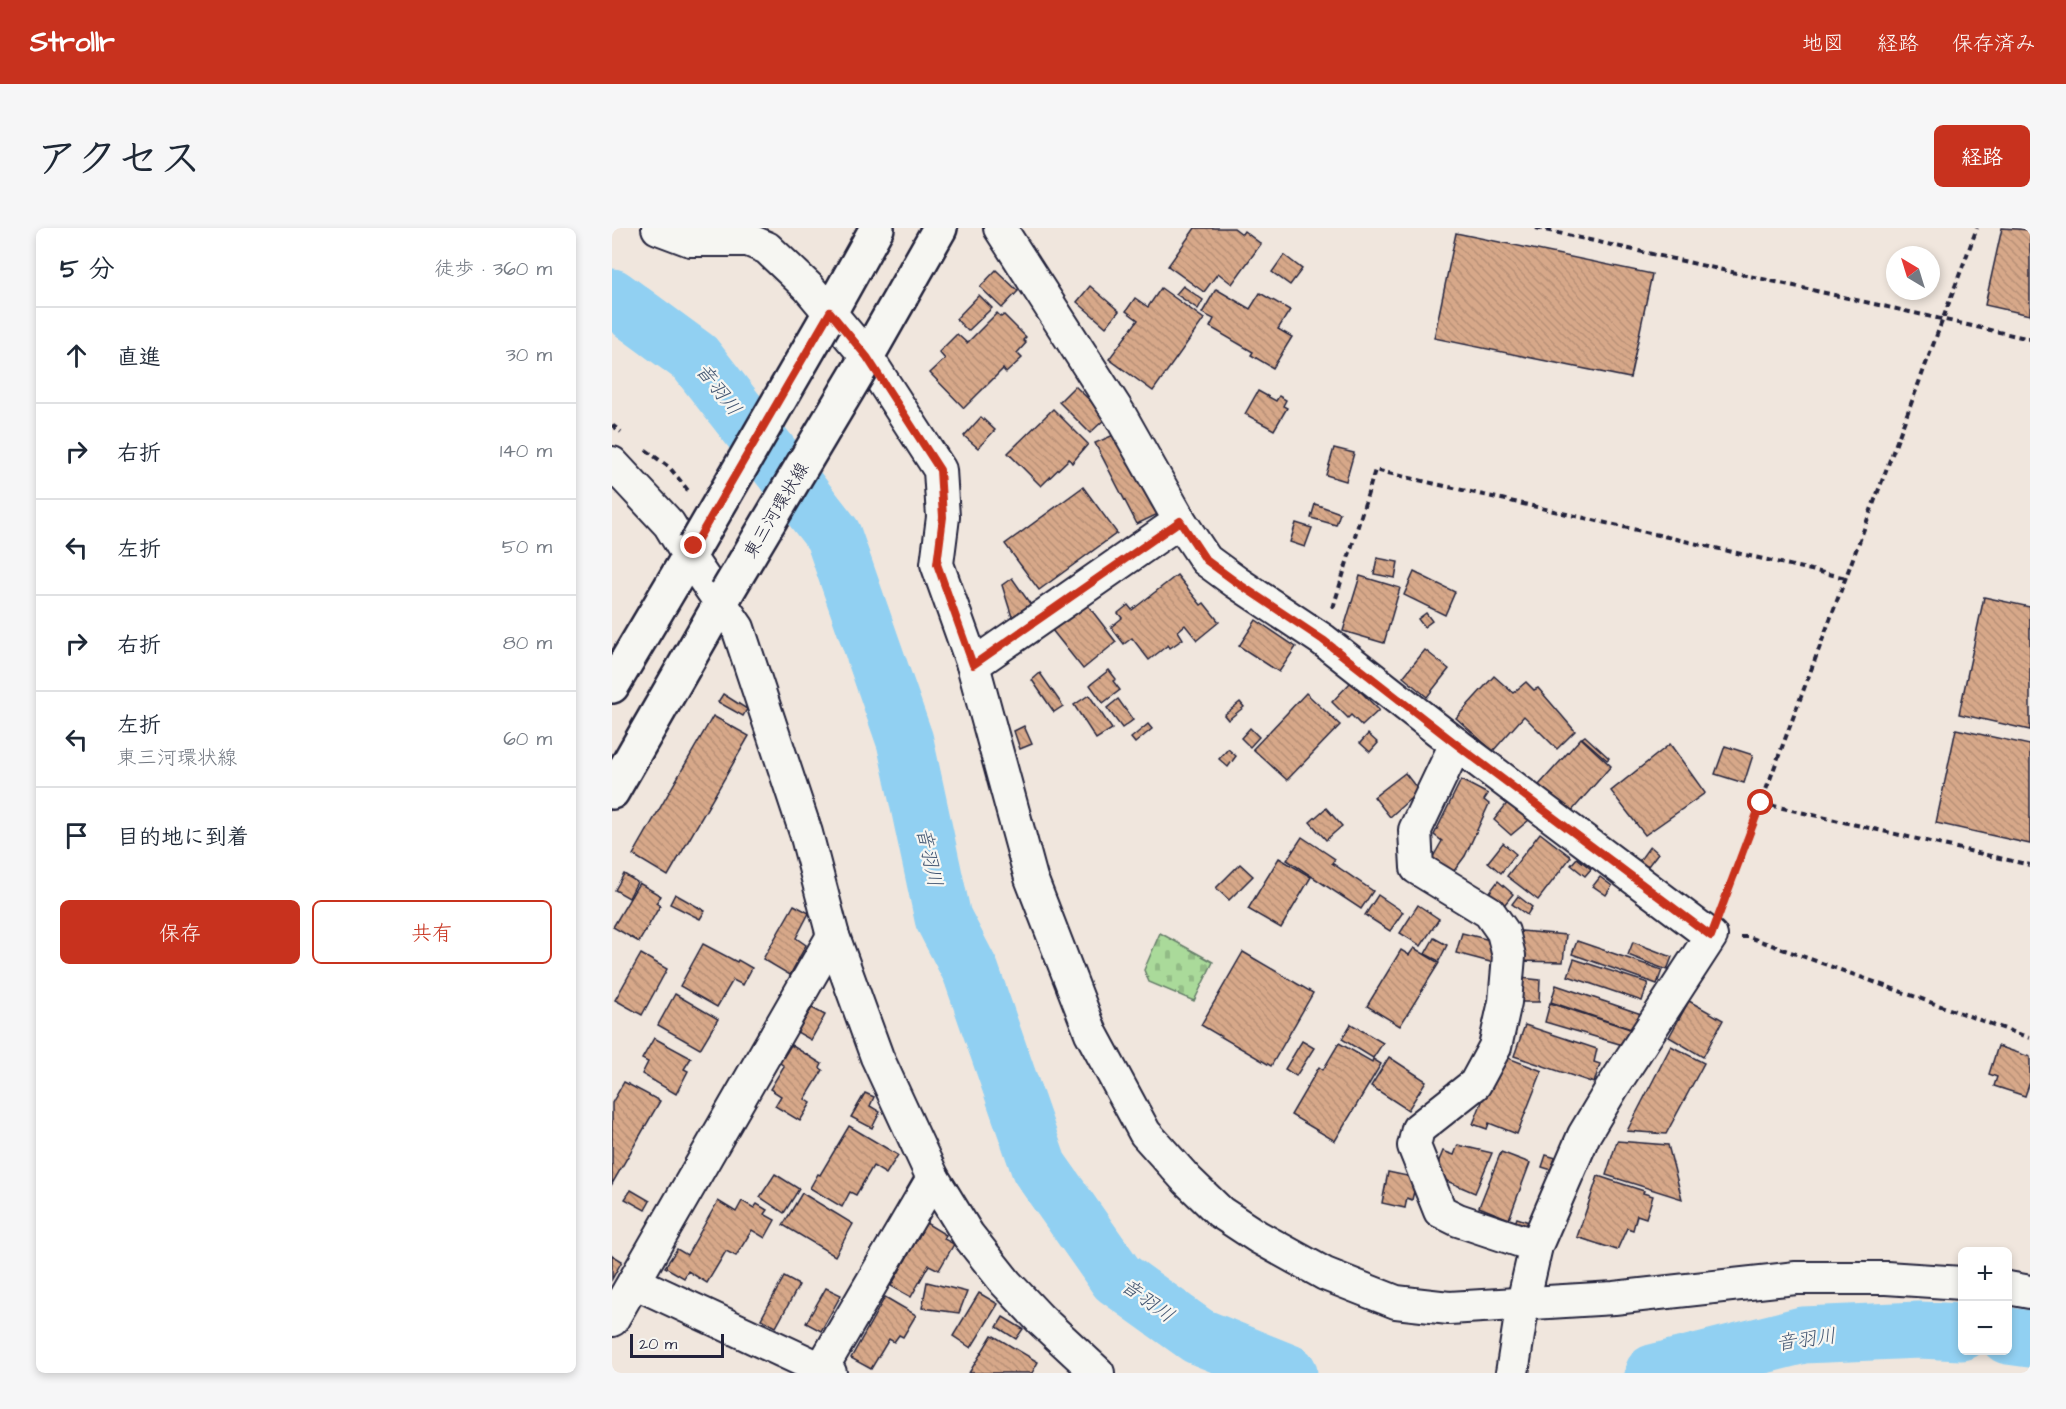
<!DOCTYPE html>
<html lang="ja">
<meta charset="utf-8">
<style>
body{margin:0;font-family:"Architects Daughter","Klee One",sans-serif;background:#f6f6f7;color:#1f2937}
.controls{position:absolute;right:18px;bottom:18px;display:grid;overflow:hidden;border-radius:9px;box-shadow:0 3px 9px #0003}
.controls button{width:54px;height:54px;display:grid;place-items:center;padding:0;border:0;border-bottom:2px solid #e0e1e3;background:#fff;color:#1f2937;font:30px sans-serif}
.compass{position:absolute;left:1274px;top:18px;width:54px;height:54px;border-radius:50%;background:#fff;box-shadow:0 3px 9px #0003;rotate:322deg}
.scale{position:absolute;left:18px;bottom:15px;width:94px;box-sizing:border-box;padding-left:6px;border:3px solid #22223b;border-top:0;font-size:16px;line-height:21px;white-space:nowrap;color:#22223b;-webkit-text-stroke:4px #f6f6f2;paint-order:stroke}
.stop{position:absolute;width:18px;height:18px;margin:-14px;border:4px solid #c8321e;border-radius:50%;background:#fff}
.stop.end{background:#c8321e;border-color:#fff;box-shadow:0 2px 6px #0008}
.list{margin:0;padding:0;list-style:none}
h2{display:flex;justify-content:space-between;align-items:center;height:78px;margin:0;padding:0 24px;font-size:26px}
h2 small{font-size:20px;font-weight:400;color:#747a83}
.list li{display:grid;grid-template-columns:39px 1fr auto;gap:18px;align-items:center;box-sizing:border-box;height:96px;padding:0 24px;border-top:2px solid #e0e1e3}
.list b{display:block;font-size:22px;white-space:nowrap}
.list p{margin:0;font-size:20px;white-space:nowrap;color:#747a83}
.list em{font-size:20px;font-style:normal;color:#747a83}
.actions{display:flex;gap:12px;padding:18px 24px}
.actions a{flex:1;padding:14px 0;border:2px solid #c8321e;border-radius:9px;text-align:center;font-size:21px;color:#c8321e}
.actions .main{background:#c8321e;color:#fff}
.icon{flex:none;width:33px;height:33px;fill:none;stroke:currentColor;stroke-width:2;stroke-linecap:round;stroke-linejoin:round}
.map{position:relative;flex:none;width:1418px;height:1145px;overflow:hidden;border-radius:9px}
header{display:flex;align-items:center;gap:36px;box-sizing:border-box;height:84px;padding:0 30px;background:#c8321e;color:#fff}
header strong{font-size:28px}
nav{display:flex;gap:33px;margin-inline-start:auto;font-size:21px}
.intro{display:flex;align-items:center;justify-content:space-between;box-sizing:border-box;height:144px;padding:0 36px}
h1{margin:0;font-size:42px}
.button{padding:15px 27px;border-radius:9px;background:#c8321e;color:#fff;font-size:21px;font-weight:700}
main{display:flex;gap:36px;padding:0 36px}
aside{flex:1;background:#fff;border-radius:9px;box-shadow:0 3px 9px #0003}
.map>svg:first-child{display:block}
.cemetery{fill:url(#cemetery-stones);stroke:#667e6a;stroke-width:1.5}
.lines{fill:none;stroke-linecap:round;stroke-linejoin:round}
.river{stroke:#91d0f2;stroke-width:57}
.building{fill:url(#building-back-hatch);stroke:#22223b;stroke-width:1.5}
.minor-casing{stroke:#22223b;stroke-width:36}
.primary-casing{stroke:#22223b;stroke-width:38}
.path{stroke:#22223b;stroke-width:4;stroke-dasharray:6 4.5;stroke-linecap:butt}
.minor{stroke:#f6f6f2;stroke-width:32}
.primary{stroke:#f6f6f2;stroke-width:33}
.primary-bridge-casing{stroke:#22223b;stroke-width:38;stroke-linecap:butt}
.primary-bridge{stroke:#f6f6f2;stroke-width:33}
.route{stroke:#c8321e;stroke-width:8}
.labels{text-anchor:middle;stroke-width:4.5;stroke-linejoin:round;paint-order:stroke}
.street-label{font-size:18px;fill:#22223b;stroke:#f6f6f2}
.water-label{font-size:20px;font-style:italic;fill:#435672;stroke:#f6f6f2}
</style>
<header>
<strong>Strollr</strong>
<nav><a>地図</a><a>経路</a><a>保存済み</a></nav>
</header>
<div class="intro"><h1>アクセス</h1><a class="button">経路</a></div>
<main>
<aside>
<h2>5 分<small>徒歩 · 360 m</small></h2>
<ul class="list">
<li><svg class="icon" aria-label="ahead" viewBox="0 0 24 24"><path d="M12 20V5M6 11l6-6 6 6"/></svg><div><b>直進</b></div><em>30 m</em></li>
<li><svg class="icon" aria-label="right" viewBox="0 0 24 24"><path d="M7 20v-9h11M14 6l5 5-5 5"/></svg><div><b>右折</b></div><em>140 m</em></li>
<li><svg class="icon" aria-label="left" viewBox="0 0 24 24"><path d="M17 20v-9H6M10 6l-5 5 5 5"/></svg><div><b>左折</b></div><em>50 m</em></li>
<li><svg class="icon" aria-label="right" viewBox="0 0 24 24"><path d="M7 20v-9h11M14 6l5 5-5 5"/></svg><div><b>右折</b></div><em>80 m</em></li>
<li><svg class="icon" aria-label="left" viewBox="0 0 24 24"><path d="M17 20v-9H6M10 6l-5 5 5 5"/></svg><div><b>左折</b><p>東三河環状線</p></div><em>60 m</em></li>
<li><svg class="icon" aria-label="arrive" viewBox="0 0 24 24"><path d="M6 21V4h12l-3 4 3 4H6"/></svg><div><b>目的地に到着</b></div></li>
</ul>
<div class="actions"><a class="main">保存</a><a>共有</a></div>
</aside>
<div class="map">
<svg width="1418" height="1145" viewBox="0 0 1418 1145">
<defs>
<pattern id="cemetery-stones" width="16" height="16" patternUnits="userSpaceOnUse" patternTransform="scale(1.5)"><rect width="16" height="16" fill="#aada9a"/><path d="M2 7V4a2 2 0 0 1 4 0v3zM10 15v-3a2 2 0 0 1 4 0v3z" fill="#92bb86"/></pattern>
<pattern id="building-back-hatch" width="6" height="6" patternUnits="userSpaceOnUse" patternTransform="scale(1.5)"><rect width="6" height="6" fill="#d7a889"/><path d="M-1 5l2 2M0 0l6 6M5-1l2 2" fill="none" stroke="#b89077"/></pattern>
</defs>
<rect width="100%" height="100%" fill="#f0e6dd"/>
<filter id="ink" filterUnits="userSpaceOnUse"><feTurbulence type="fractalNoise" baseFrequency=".0167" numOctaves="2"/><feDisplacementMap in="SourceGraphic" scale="12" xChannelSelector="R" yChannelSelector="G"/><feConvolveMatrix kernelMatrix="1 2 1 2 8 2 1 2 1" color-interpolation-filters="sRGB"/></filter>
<g filter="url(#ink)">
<path class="cemetery" d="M 548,705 L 601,734 L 582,773 L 537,754 L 532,742 Z"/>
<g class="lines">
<g class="river">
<path d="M 0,69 L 83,130 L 221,307 L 293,513 L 331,690 L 359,744 L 427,939 L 505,1050 L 586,1108 L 677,1145"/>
<path d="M 1396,1108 L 1418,1111"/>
<path d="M 1041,1145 L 1191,1107 L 1307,1102 L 1350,1104"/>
</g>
</g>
<g class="building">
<path d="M 583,0 L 622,0 L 630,6 L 632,3 L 649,16 L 620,56 L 606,45 L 592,64 L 556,38 Z"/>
<path d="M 1390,0 L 1418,2 L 1418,87 L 1373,77 Z"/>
<path d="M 844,5 L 1040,46 L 1018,150 L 822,110 Z"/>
<path d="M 672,27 L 690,41 L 678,57 L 660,44 Z"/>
<path d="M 384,42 L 406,63 L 390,80 L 368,59 Z"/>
<path d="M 478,58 L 507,83 L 494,99 L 465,74 Z"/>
<path d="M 571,58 L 591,72 L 586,81 L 564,66 Z"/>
<path d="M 549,60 L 592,91 L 541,163 L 497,131 L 526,92 L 514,83 L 523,70 L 536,79 Z"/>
<path d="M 604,61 L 638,81 L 648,65 L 678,82 L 666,101 L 680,109 L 661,140 L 639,127 L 641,124 L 598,99 L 602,91 L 590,85 Z"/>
<path d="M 367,67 L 380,80 L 356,103 L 344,91 Z"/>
<path d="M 385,85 L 389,89 L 392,87 L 414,109 L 411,112 L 414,115 L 405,125 L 410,130 L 394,145 L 391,141 L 352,180 L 318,145 L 333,131 L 327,124 L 345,106 L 355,115 Z"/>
<path d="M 463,158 L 495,189 L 478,205 L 447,174 Z"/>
<path d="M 646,163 L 664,173 L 667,168 L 674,172 L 671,178 L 675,180 L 662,202 L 633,186 Z"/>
<path d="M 441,181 L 476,216 L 460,235 L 457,231 L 429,258 L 396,225 Z"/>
<path d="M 369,189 L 383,202 L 366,220 L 352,208 Z"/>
<path d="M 504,206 L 546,286 L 525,296 L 483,215 Z"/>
<path d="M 722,220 L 742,225 L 734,253 L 714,247 Z"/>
<path d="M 471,259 L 505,305 L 427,362 L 393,316 Z"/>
<path d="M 703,276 L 728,285 L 724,297 L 699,290 Z"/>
<path d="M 684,295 L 700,300 L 693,319 L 678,314 Z"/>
<path d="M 765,330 L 786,334 L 783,350 L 762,346 Z"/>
<path d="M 802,344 L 843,364 L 833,387 L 792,367 Z"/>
<path d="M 565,347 L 589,377 L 592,375 L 607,394 L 585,412 L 573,397 L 566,403 L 571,411 L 558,420 L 556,417 L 537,432 L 520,410 L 512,416 L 499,399 L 510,390 L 506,385 L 516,377 L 520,382 Z"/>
<path d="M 748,348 L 788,360 L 772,415 L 731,403 Z"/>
<path d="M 400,350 L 419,377 L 400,389 L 390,357 Z"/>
<path d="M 1372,369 L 1418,379 L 1418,502 L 1347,486 Z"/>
<path d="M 474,375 L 504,414 L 471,441 L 440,402 Z"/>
<path d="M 814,385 L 820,393 L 812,399 L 806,391 Z"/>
<path d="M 644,392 L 684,419 L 667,444 L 627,418 Z"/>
<path d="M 813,422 L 837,441 L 815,469 L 791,449 Z"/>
<path d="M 497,442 L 504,451 L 501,453 L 508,462 L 491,475 L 478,457 Z"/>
<path d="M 428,445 L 451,478 L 442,484 L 420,452 Z"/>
<path d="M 882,448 L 901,465 L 914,454 L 922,462 L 926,460 L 963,503 L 945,521 L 912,488 L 881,523 L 844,490 Z"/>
<path d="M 739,454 L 767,482 L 750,498 L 739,487 L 736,490 L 720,474 Z"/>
<path d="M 694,465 L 728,497 L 675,552 L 641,521 Z"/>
<path d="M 111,466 L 135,481 L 131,488 L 106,474 Z"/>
<path d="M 477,467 L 500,501 L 484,511 L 462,477 Z"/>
<path d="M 506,471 L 521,492 L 510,500 L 495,480 Z"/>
<path d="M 628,474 L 632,479 L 616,492 L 612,487 Z"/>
<path d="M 101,488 L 137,508 L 56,648 L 21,627 Z"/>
<path d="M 536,496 L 540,501 L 523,515 L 519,510 Z"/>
<path d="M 412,498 L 420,516 L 408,521 L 402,503 Z"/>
<path d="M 638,500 L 647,509 L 638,519 L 629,510 Z"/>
<path d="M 1344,501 L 1418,517 L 1418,616 L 1324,595 Z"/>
<path d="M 756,506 L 766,515 L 758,524 L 748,515 Z"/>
<path d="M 973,508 L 997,530 L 995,532 L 970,510 Z"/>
<path d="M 969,510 L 999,538 L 958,585 L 927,557 Z"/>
<path d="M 1058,516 L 1093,565 L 1033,607 L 999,563 Z"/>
<path d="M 1113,518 L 1141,527 L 1132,555 L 1103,546 Z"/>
<path d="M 616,521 L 624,528 L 616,539 L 607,531 Z"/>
<path d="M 793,545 L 807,563 L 778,589 L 762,569 Z"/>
<path d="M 849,552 L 876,566 L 872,572 L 877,576 L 853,628 L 836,651 L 817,636 L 830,613 L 822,607 Z"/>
<path d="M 896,574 L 917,592 L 899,607 L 882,592 Z"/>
<path d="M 714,580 L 730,598 L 714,612 L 698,594 Z"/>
<path d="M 928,605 L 959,629 L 926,672 L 895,648 Z"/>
<path d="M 690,609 L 723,631 L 720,635 L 761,663 L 749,681 L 675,632 Z"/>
<path d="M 891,615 L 904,626 L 889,645 L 876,634 Z"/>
<path d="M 1038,618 L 1046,625 L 1033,642 L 1025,636 Z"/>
<path d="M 667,630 L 699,649 L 669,700 L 636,681 Z"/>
<path d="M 965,630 L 979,641 L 973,648 L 959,637 Z"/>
<path d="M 628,636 L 641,648 L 617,672 L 604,660 Z"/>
<path d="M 12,646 L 25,654 L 17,670 L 3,662 Z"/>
<path d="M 988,649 L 1000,658 L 994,667 L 981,658 Z"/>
<path d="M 886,653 L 901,666 L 889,681 L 874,669 Z"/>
<path d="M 27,655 L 49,668 L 44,675 L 48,678 L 27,714 L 1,699 Z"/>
<path d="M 63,666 L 93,683 L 88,691 L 58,676 Z"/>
<path d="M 766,667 L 791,684 L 778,703 L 753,687 Z"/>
<path d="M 906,668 L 920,679 L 915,687 L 900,676 Z"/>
<path d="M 182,677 L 197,685 L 184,710 L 194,717 L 178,747 L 151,731 Z"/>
<path d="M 806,677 L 827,691 L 809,718 L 788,705 Z"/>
<path d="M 909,703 L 954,707 L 951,734 L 905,733 Z"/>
<path d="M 850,705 L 886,714 L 882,735 L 844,725 Z"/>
<path d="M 822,710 L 835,717 L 827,733 L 813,726 Z"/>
<path d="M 965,713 L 1050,742 L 1045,756 L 960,726 Z"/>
<path d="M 1021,714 L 1060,729 L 1055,742 L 1016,727 Z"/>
<path d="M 91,716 L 125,734 L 126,732 L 140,740 L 131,757 L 121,752 L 105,779 L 68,758 Z"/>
<path d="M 802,720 L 827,735 L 788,798 L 755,778 L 789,722 L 797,727 Z"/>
<path d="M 631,724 L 701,765 L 659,838 L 589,797 Z"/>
<path d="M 29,726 L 55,741 L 30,787 L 3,772 Z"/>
<path d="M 962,731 L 1036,755 L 1030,773 L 956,748 Z"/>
<path d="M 909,750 L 928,752 L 927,774 L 905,774 Z"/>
<path d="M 944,757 L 1032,787 L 1022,802 L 939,774 Z"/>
<path d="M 63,766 L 106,791 L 88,821 L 46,797 Z"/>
<path d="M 1077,773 L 1111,792 L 1091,829 L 1057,809 Z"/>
<path d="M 938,775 L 1021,802 L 1011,817 L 933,794 Z"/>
<path d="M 200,780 L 213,787 L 199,812 L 185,804 Z"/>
<path d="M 739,796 L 771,815 L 761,830 L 730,811 Z"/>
<path d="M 913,797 L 985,821 L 982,834 L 988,836 L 982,855 L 902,828 Z"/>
<path d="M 42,810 L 79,830 L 72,841 L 76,843 L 64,866 L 30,846 L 36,834 L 30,831 Z"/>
<path d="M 690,813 L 702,820 L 684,848 L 673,841 Z"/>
<path d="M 727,815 L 760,834 L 761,831 L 769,836 L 723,913 L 679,887 L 707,839 L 711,842 Z"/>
<path d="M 179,817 L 210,836 L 208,840 L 211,842 L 193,871 L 199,875 L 188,893 L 163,878 L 169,868 L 158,861 L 172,838 L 168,835 Z"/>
<path d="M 1059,818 L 1092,835 L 1054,906 L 1015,903 Z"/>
<path d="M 1386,818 L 1418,829 L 1418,854 L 1413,868 L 1382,858 L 1385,849 L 1377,846 Z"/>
<path d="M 891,828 L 930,843 L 905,906 L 877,895 L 875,901 L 861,896 L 882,844 Z"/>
<path d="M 777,829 L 814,853 L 796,882 L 759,858 Z"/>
<path d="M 12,854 L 48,873 L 0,956 L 0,875 Z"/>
<path d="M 253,865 L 262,869 L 258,878 L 268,884 L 260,900 L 239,889 Z"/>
<path d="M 237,898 L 286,927 L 274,946 L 261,938 L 244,967 L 238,964 L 230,979 L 198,960 L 206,946 L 208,947 Z"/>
<path d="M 1005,913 L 1056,917 L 1070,971 L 994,947 Z"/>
<path d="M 846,917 L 880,925 L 863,965 L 821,947 L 831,923 L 842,927 Z"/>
<path d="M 889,924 L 918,935 L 897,991 L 867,979 Z"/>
<path d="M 934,927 L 944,930 L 940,942 L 930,939 Z"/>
<path d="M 776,944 L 805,950 L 800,972 L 795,970 L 793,980 L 770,975 Z"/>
<path d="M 163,946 L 187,961 L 172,985 L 148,969 Z"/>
<path d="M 986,948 L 1032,963 L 1031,965 L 1041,968 L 1034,990 L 1025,987 L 1021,1002 L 1015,1000 L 1005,1022 L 965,1009 Z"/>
<path d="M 19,962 L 38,973 L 33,982 L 13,971 Z"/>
<path d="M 190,965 L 241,996 L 223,1028 L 171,997 Z"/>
<path d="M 106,973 L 124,984 L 130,973 L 142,980 L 145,976 L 155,982 L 152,986 L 163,992 L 153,1010 L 140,1002 L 124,1028 L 114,1023 L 95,1055 L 76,1043 L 72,1050 L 53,1039 L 65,1021 L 75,1027 Z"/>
<path d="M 905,990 L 917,994 L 913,1004 L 901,1000 Z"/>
<path d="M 314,995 L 334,1007 L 332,1011 L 342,1016 L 327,1042 L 317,1037 L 299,1069 L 279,1058 Z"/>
<path d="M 0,1027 L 10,1033 L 0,1051 Z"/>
<path d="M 172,1049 L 187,1057 L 164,1099 L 149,1091 Z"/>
<path d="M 315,1054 L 355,1064 L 347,1085 L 310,1080 Z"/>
<path d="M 214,1060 L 229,1067 L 209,1103 L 194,1095 Z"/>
<path d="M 367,1065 L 386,1076 L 359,1120 L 341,1108 Z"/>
<path d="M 273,1069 L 304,1087 L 291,1109 L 287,1107 L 282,1114 L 277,1111 L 259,1141 L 239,1130 Z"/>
<path d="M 391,1089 L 411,1101 L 404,1111 L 385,1099 Z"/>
<path d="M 380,1107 L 426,1134 L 420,1145 L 357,1145 Z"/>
</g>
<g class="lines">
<g class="minor-casing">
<g id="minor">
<path d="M 46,0 L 78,12 L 136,12 L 155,20 L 196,59 L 255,129 L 328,242 L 331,289 L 325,336 L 361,437 L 419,650 L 479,805 L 533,905 L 575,952 L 608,984 L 646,1009 L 713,1046 L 784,1074 L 837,1080 L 1002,1070 L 1184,1050 L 1274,1050 L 1350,1055"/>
<path d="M 388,0 L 508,187 L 568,293 L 594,332 L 624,354 L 711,412 L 844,516 L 1099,708 L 1000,860 L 972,907 L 924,1018 L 911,1075 L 900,1145"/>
<path d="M 0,235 L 57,296 L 77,329 L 126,400 L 194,605 L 221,708 L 265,829 L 321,950 L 356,1007 L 394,1055 L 429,1092 L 486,1145"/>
<path d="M 361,437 L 568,293"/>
<path d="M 844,516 L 803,602 L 805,640 L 877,684 L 891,704 L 897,728 L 893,774 L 883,819 L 863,856 L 806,901 L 802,918 L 828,983 L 846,992 L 924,1018"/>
<path d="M 22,1054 L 218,1145"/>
<path d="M 1396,1060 L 1418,1064"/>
<path d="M 0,1092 L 221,708"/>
<path d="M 207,1145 L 321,950"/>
</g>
</g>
<g class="primary-casing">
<g id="primary">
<path d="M 212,95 L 265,0"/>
<path d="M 249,139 L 328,0"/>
<path d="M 0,458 L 83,318"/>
<path d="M 0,564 L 115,364"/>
</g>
</g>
<g class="path">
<path d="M 924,0 L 1418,111"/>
<path d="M 0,197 L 9,204"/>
<path d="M 34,222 L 58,240 L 78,265"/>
<path d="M 721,380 L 763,242 L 1234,350"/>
<path d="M 1149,575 L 1418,637"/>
<path d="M 1110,679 L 1365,0"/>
<path d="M 1129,709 L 1137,709 L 1418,810"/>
</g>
<use href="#minor" class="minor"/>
<use href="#primary" class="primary"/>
<g class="primary-bridge-casing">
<g id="primary-bridge">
<path d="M 83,318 L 212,95"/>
<path d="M 115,364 L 249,139"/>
</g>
</g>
<use href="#primary-bridge" class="primary-bridge"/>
</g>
</g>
<g class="lines" filter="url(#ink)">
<path class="route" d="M 82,318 L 218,84 L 255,129 L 328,242 L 331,289 L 325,336 L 361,437 L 568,293 L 594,332 L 624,354 L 711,412 L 844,516 L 1099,708 L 1149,575"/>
</g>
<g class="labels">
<g class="street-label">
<text transform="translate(164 282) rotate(-59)" y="6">東三河環状線</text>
</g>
<g class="water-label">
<text transform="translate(107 161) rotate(52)" y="7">音羽川</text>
<text transform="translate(318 629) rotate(78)" y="7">音羽川</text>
<text transform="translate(536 1072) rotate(36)" y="7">音羽川</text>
<text transform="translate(1194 1111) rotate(-8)" y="7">音羽川</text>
</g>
</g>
</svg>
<div class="controls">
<button>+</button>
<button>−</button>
</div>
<svg class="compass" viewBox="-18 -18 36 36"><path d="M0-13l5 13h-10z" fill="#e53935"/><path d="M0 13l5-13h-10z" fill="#747a83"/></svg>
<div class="scale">20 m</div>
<div class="stop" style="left:1149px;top:575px"></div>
<div class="stop end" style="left:82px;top:318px"></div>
</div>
</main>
